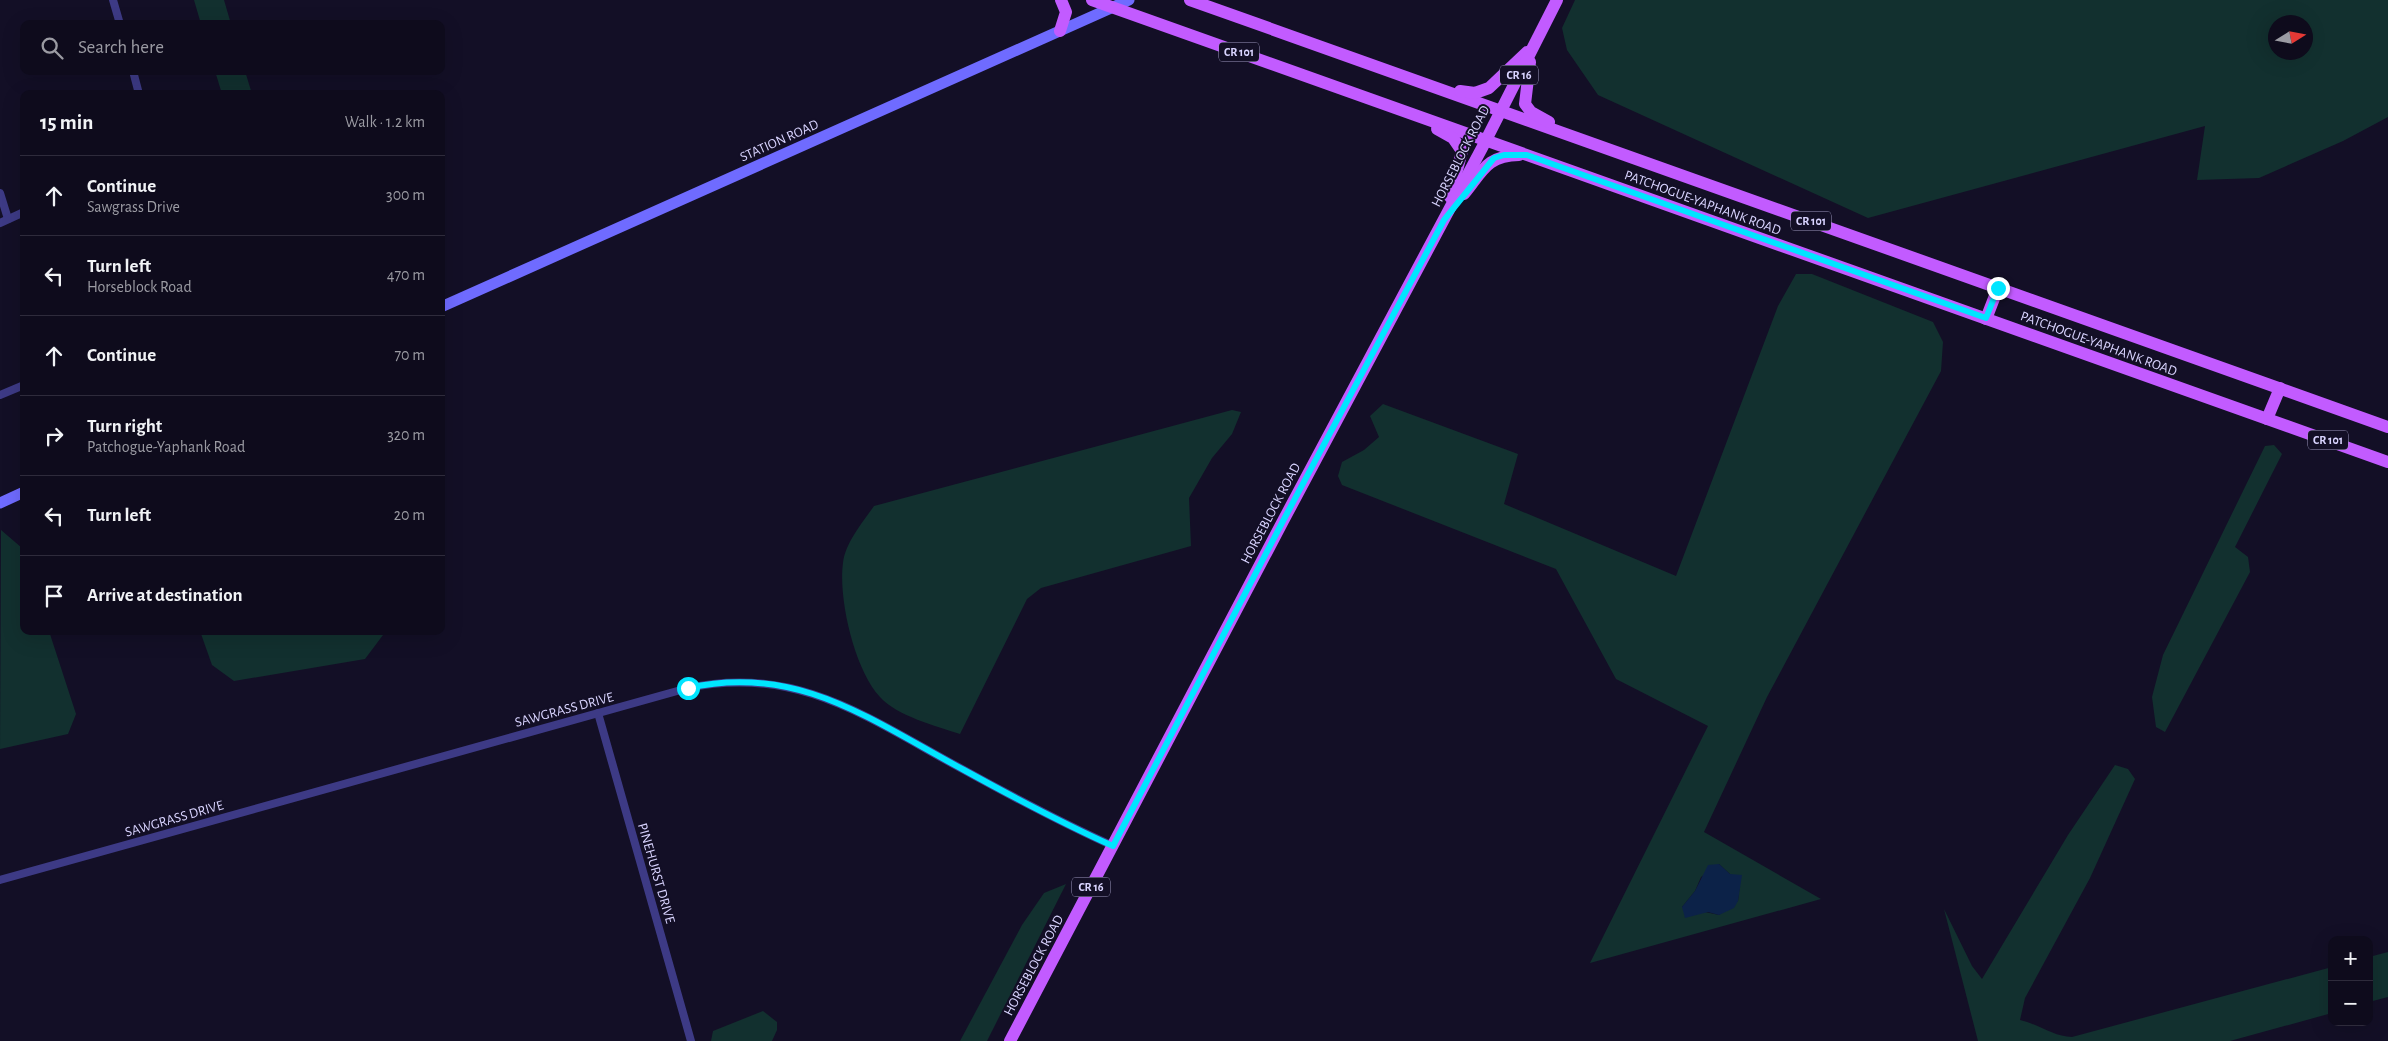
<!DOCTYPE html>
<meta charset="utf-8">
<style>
body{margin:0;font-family:"Alegreya Sans",sans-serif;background:#171425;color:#f1f3f6}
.controls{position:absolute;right:15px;bottom:15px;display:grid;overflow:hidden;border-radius:10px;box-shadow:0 5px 20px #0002}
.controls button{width:45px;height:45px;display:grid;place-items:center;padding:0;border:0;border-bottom:1px solid #2e2b3b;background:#0e0b1c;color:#f1f3f6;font:25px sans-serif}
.compass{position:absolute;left:2268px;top:15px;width:45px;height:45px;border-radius:50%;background:#0e0b1c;box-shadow:0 5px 20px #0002;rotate:79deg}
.stop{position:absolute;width:15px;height:15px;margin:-11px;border:4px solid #00e5ff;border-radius:50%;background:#fff}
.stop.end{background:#00e5ff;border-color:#fff;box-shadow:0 1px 5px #0008}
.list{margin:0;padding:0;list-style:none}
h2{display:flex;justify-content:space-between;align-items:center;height:65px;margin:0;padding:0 20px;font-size:21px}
h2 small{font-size:16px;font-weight:400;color:#9b9ba3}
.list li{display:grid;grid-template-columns:32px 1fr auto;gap:15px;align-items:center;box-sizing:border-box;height:80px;padding:0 20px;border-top:1px solid #2e2b3b}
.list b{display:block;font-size:19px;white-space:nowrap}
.list p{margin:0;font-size:16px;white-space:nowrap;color:#9b9ba3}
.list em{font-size:16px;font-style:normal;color:#9b9ba3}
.icon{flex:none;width:28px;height:28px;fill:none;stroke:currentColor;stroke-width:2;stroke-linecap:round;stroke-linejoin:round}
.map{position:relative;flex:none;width:2388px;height:1041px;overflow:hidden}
.search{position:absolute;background:#0e0b1c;box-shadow:0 5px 20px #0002;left:20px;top:20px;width:425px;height:55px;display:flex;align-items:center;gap:12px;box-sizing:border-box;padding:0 18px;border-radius:10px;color:#9b9ba3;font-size:19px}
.panel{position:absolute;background:#0e0b1c;box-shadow:0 5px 20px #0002;left:20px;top:90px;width:425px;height:545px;border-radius:10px}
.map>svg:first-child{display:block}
.green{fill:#12302f;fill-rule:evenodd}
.water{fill:#0c2248}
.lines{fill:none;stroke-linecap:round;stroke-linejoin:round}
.street{stroke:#3d3a85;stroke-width:8}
.secondary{stroke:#6f6bff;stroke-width:11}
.primary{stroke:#c25bff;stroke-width:12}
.route{stroke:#00e5ff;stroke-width:6}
.labels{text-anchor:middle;stroke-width:4;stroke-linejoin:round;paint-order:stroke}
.shield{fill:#130f26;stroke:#9e99be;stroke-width:1}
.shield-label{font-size:12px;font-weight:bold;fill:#d9d4ff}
.street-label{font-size:14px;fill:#d9d4ff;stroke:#130f26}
</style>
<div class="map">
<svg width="2388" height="1041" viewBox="0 0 2388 1041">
<rect width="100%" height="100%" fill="#130f26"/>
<g class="green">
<path d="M 194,0 L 224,0 L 231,24 L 201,24 Z"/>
<path d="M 1575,0 L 2388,0 L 2388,117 L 2343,141 L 2259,178 L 2197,180 L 2205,126 L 1868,218 L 1598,95 L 1567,50 L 1562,28 ZM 2276,22 L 2306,22 L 2306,52 L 2276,52 Z"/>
<path d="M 215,71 L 245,71 L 252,94 L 222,94 Z"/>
<path d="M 1796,274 L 1812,274 L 1933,322 L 1943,342 L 1941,371 L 1767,697 L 1704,832 L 1821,899 L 1590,963 L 1708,726 L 1616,679 L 1556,569 L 1342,485 L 1338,476 L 1342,462 L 1364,450 L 1379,437 L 1370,416 L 1383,404 L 1518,454 L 1504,504 L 1676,576 L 1778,306 ZM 1719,864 L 1740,883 L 1738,901 L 1719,915 L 1682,907 L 1695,891 L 1701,877 Z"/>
<path d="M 1232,410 L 1241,412 L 1232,434 L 1212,458 L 1189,498 L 1191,546 L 1041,588 L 1027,599 L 960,734 C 936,726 897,716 880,697 C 855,671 838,599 843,563 C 845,543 863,522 874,506 Z"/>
<path d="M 2274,445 L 2282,454 L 2235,547 L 2248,557 L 2250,572 L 2165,732 L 2156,727 L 2152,697 L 2163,655 L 2265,446 Z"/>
<path d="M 1,530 L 22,548 L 24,553 L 24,631 L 49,631 L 76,714 L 68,734 L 0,749 Z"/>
<path d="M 200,631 L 386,631 L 365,659 L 234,681 L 212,665 Z"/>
<path d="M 2115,765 L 2128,769 L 2135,779 L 2090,878 L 2025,998 L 2020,1020 C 2038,1024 2054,1037 2072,1037 L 2332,967 L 2332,1013 L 2230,1041 L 1978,1041 L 1944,909 L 1972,966 L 1982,979 L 2068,835 Z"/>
<path d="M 1066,884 L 987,1041 L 960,1041 L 1022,925 L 1044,893 Z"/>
<path d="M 2388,952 L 2388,997 L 2369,1002 L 2369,957 Z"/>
<path d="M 763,1011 L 777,1022 L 777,1030 L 772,1041 L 711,1041 L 713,1031 Z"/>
</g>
<path class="water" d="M 1719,864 L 1730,874 L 1742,875 L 1738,901 L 1734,908 L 1719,915 L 1708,912 L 1685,918 L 1682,907 L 1695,891 L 1708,865 Z"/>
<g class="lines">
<g class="street">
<path d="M 113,0 L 120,24"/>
<path d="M 133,71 L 139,94"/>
<path d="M 0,193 L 8,219"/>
<path d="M 0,223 L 24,212"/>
<path d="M 0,395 L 24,385"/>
<path d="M 598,713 L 691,1041"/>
<path d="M 0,880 L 688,688 C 798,664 871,720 964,770 C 1013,797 1062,823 1113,846"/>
</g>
<g class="secondary">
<path d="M 441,307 L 1129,0"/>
<path d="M 0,503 L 24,492"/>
</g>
<g class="primary">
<path d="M 1092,0 L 2388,462"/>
<path d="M 1190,0 L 2388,427"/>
<path d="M 1060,31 L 1066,12 L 1061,0"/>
<path d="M 1530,62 L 1525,104 L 1531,112 L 1549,122"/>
<path d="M 1460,91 L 1475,93 L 1489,88 L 1527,52"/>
<path d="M 1437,129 L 1453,138 L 1462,151 L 1450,197"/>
<path d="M 1464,194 C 1483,171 1486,156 1519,155"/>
<path d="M 1986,319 L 1998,288"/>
<path d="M 2267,419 L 2280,388"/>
<path d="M 1010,1041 L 1283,521 L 1482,148 L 1557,0"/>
</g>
</g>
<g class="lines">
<path class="route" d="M 688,688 C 798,663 872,721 964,770 C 1013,797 1062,823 1113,846 L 1283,521 L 1444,220 L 1494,158 L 1504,155 L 1527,155 L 1986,318 L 1998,288"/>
</g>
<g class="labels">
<g class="shield">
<rect x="1219" y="42.5" width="40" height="19" rx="4"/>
<rect x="1500" y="65.5" width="38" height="19" rx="4"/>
<rect x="1791" y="211.5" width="40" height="19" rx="4"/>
<rect x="2308" y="430.5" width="40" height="19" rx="4"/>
<rect x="1072" y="877.5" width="38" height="19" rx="4"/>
</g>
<g class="shield-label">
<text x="1239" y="56">CR 101</text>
<text x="1519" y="79">CR 16</text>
<text x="1811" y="225">CR 101</text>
<text x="2328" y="444">CR 101</text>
<text x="1091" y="891">CR 16</text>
</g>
<g class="street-label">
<text transform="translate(779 140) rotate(-24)" y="5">STATION ROAD</text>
<text transform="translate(1460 156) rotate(-63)" y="5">HORSEBLOCK ROAD</text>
<text transform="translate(1703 202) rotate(20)" y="5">PATCHOGUE-YAPHANK ROAD</text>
<text transform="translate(2099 343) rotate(20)" y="5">PATCHOGUE-YAPHANK ROAD</text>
<text transform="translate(1270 513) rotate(-62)" y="5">HORSEBLOCK ROAD</text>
<text transform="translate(564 709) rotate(-15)" y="5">SAWGRASS DRIVE</text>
<text transform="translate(174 818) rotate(-16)" y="5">SAWGRASS DRIVE</text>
<text transform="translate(657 873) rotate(74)" y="5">PINEHURST DRIVE</text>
<text transform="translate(1033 965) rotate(-62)" y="5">HORSEBLOCK ROAD</text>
</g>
</g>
</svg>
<div class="controls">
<button>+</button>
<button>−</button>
</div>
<svg class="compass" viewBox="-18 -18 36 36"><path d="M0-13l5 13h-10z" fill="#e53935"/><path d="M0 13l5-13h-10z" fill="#9b9ba3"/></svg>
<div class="stop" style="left:688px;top:688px"></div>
<div class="stop end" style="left:1998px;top:288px"></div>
<div class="search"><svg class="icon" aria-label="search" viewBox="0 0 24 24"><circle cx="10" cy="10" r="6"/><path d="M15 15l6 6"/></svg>Search here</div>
<section class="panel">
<h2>15 min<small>Walk · 1.2 km</small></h2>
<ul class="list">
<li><svg class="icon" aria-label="ahead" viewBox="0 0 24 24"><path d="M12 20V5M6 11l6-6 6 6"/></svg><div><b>Continue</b><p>Sawgrass Drive</p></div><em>300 m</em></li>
<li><svg class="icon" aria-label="left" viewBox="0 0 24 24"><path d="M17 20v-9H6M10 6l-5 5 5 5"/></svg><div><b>Turn left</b><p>Horseblock Road</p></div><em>470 m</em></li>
<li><svg class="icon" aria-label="ahead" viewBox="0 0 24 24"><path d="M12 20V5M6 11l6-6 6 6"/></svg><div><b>Continue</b></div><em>70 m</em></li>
<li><svg class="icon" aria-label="right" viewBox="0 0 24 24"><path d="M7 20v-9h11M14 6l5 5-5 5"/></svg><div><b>Turn right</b><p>Patchogue-Yaphank Road</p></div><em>320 m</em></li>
<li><svg class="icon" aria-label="left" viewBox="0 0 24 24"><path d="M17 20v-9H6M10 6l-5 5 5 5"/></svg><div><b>Turn left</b></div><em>20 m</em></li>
<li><svg class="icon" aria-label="arrive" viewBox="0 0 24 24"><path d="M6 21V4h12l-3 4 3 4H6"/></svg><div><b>Arrive at destination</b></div></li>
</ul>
</section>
</div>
